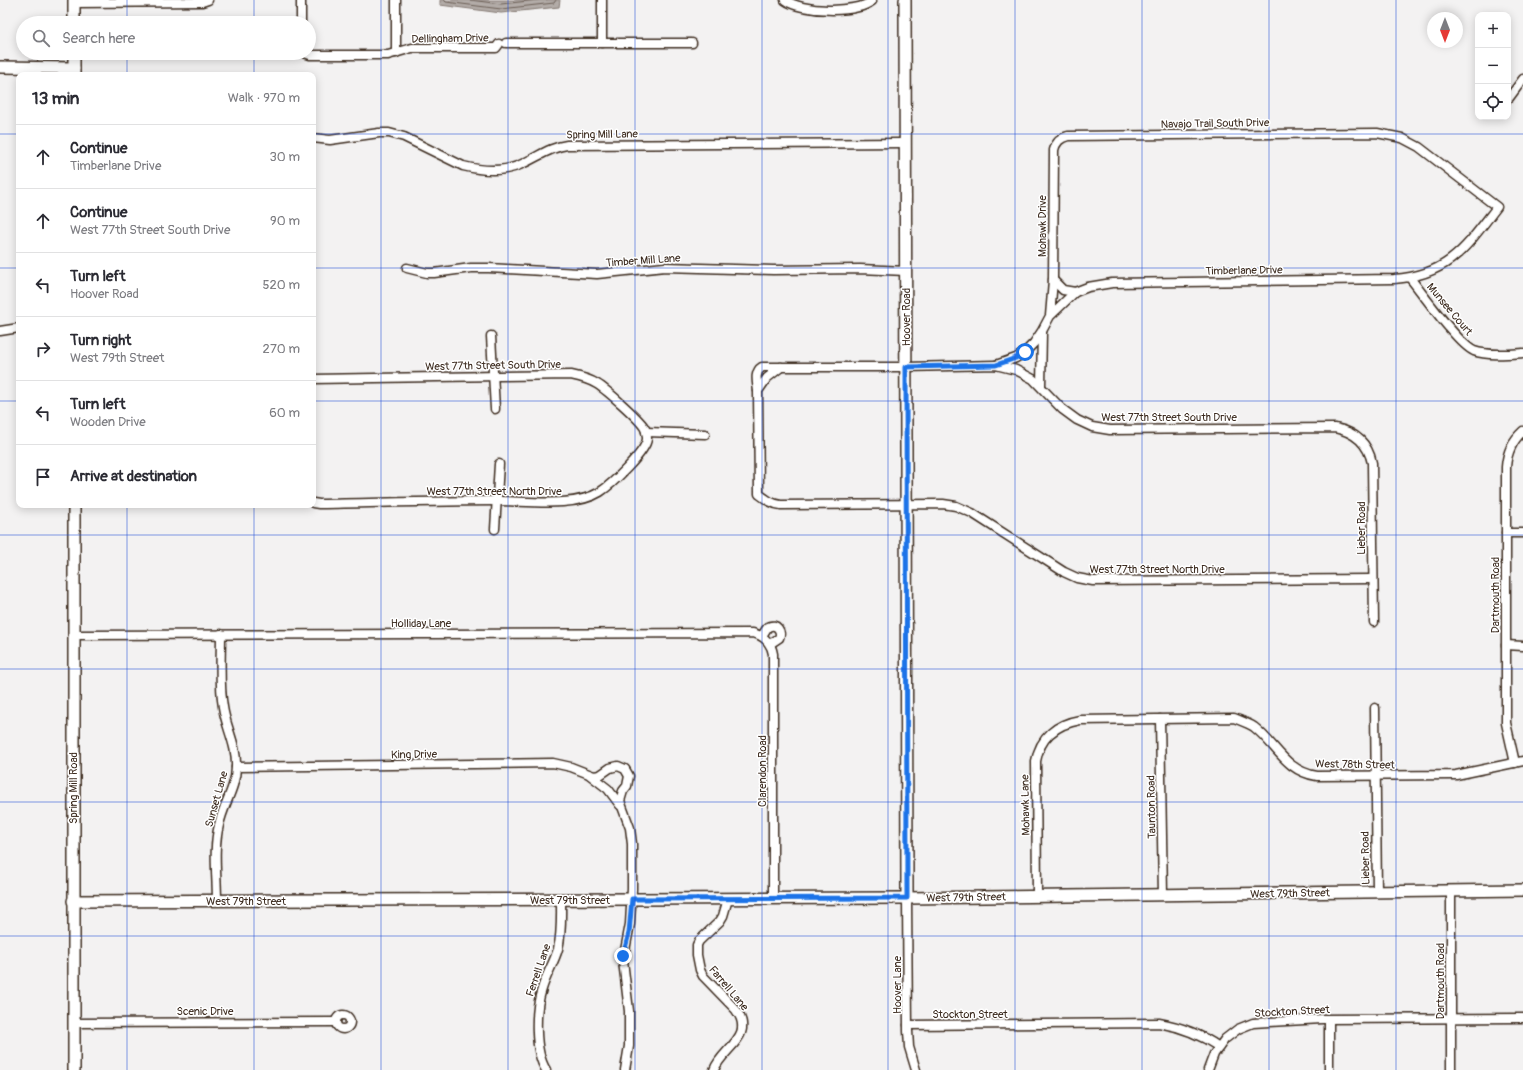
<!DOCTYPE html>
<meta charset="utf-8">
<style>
body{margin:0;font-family:Pangolin,sans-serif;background:#f7f7f7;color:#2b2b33}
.controls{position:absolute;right:12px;top:12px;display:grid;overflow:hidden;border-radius:8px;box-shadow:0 2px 10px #0003}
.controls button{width:36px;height:36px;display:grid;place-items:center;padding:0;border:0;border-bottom:1px solid #e1e1e2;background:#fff;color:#2b2b33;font:20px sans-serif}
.compass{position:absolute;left:1427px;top:12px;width:36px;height:36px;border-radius:50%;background:#fff;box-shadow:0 2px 10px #0003;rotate:180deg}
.stop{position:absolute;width:12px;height:12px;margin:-9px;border:3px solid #1a73e8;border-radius:50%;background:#fff}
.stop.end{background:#1a73e8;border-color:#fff;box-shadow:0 1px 4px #0008}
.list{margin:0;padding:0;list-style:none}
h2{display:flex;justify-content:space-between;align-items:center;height:52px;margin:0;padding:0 16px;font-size:17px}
h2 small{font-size:13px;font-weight:400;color:#7c7c81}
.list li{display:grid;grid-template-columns:26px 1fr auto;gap:12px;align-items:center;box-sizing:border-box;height:64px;padding:0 16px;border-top:1px solid #e1e1e2}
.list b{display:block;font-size:15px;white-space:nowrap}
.list p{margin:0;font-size:13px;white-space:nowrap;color:#7c7c81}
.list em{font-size:13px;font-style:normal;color:#7c7c81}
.icon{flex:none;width:22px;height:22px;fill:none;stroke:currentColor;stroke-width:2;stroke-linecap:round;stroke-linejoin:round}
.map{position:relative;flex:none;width:1523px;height:1070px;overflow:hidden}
.search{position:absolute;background:#fff;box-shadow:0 2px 10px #0003;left:16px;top:16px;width:300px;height:44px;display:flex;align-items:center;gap:10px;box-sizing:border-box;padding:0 14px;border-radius:22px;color:#7c7c81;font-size:15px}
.panel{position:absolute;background:#fff;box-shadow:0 2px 10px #0003;left:16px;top:72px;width:300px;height:436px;border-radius:8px}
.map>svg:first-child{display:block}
.water{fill:#b2aba7;stroke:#827770}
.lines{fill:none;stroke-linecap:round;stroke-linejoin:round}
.shore{stroke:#6b5e55;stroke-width:1}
.street-casing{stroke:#3b2a1e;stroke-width:11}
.secondary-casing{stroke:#3b2a1e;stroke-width:14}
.street{stroke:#fff;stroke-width:8}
.secondary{stroke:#fff;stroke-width:11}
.route{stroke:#1a73e8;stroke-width:5}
.grid{fill:none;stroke:#1d4ed8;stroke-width:1;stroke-opacity:0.55}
.labels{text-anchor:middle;stroke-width:3;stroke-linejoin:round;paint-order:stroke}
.street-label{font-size:11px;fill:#3b2a1e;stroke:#fff}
</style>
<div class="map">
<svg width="1523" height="1070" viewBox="0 0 1523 1070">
<rect width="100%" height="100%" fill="#f3f2f2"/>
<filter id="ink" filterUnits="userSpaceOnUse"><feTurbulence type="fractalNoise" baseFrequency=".025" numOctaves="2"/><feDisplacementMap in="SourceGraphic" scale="8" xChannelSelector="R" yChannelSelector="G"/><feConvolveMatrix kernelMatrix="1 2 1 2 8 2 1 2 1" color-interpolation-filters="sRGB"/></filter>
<g filter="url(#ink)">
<path class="water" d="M 440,0 L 560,0 L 559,7 L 501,13 L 440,5 Z"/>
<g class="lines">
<g class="shore">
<path d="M 444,0 L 446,2 L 501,9 L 554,3 L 556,0"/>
<path d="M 470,0 L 501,4 L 538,0"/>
</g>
<g class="street-casing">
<g id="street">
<path d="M 301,0 L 301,23"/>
<path d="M 396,0 L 396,53"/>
<path d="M 602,0 L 602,43"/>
<path d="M 785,0 C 801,12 856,14 872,1"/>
<path d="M 74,3 L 202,2 L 208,0"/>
<path d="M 506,43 L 692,43"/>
<path d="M 304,53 L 310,55 L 388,55 L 412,48 L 496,48 L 499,44"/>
<path d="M 1509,98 L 1523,79"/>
<path d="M 313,138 L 330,140 L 379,133 L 389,133 L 404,137 L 463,166 C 483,171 505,173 524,163 C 539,156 551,147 567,145 L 905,143"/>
<path d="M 407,268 L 427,273 L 434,273 L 471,268 L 489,268 L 597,274 L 665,267 L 773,270 L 860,269 L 906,271"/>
<path d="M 1410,278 C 1423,294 1458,344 1474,351 C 1487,356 1509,354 1523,353"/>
<path d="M 1053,280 L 1063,290 L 1075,292"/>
<path d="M 0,331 L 19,328"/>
<path d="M 491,336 L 495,409"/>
<path d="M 996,365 L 1016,358 L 1025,352 L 1034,343 L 1042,331 L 1050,316 L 1075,292 L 1088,287 L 1112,283 L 1394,279 C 1449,275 1466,247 1497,207 L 1419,147 L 1402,138 L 1377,133 L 1068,136 C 1060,138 1056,142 1054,150 L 1053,280 L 1050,316"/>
<path d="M 781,367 L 767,378 L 758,391 L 759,494 C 767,500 772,504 781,505 L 943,504 L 956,506 L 972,513 L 1064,572 L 1077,578 L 1093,581 L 1372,579"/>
<path d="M 313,379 L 571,375 C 581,377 589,379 597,384 C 607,390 638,418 644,427 C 646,430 647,435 647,439 C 646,452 611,485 600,492 C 574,508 528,501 498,501 C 439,501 379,503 319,504 L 313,503"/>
<path d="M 1041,386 L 1042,332"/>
<path d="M 758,391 C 757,382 754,372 762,367 L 906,367 L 996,365 L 1016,370 L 1033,379 L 1062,409 L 1077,420 L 1092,427 L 1110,430 L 1335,428 C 1355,432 1368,443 1372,463 L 1374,622"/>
<path d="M 646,432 L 705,434"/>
<path d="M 495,529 L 499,464"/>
<path d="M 1506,533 L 1523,533"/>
<path d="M 74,635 L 753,633 C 764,636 771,642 773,654 L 773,898"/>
<path d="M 762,636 C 764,633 766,629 768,627 C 777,622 782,632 779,638 L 770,644"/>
<path d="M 1506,645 L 1523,646"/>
<path d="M 1375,708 L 1377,892"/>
<path d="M 1160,719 L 1163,895"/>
<path d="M 1515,763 L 1506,723 L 1506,467 C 1507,452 1512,441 1523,431"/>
<path d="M 236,767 L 553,763 L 571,767 L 594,776 L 600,775 L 610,768 L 618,766 L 625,769 L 629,776 L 627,786 L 623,791 L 620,801 L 630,828 L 632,844 L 632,889 L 630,924 L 623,961 L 629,1011 L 629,1046 L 625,1070"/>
<path d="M 590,775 L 608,789 L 620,805"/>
<path d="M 1451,891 L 1451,1070"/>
<path d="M 1037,896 L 1036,761 C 1040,737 1057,724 1080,720 L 1234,718 C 1241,721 1248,723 1254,727 C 1277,745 1285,771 1317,776 L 1456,775 L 1523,761"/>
<path d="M 907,898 L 908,1031 L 909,1047 L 916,1070"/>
<path d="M 217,901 C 217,876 213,849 219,825 C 223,805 236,788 236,767 C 237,745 226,728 223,707 C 219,684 221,658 221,634"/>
<circle cx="343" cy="1022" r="7"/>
<path d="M 1329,1020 L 1329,1070"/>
<path d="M 74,1023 L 336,1022"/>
<path d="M 908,1025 L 1159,1023 C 1182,1027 1200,1034 1219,1047"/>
<path d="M 546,1070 C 534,1051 535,1009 542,989 C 546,975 554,963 558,949 C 562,933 561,916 561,900"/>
<path d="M 714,1070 C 722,1048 756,1037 736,1010 L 703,976 L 700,970 L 697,955 L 697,945 L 699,941 L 720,921 L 723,916 L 728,899"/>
<path d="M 1208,1070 L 1214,1054 L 1225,1039 L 1238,1029 L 1253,1023 L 1322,1019 L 1523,1018"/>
</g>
</g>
<g class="secondary-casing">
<g id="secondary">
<path d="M 74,0 L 74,23"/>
<path d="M 905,0 L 907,898"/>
<path d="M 74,53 L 74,74"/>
<path d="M 0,67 L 74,68"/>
<path d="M 74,505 L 74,1070"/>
<path d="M 73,901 L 907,898 L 1523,890"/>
</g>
</g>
<use href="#street" class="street"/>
<use href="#secondary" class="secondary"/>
</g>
</g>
<g class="lines" filter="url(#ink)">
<path class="route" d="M 623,956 L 629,933 L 632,899 L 907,898 L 906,367 L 996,365 L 1016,358 L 1025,352"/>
</g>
<path class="grid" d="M 127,0 L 127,23M 254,0 L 254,23M 381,0 L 381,1070M 508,0 L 508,1070M 635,0 L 635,1070M 762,0 L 762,1070M 888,0 L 888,1070M 1015,0 L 1015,1070M 1142,0 L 1142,1070M 1269,0 L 1269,1070M 1396,0 L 1396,1070M 127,53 L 127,75M 254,53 L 254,75M 0,134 L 19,134M 313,134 L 1523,134M 0,268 L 19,268M 313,268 L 1523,268M 0,401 L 19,401M 313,401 L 1523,401M 127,505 L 127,1070M 254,505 L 254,1070M 0,535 L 1523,535M 0,669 L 1523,669M 0,802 L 1523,802M 0,936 L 1523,936"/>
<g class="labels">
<g class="street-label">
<text transform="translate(450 38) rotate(-1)" y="4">Dellingham Drive</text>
<text transform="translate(1215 123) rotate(-1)" y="4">Navajo Trail South Drive</text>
<text transform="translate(602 134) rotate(-1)" y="4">Spring Mill Lane</text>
<text transform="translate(1042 226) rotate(-90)" y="4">Mohawk Drive</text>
<text transform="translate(643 260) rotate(-4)" y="4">Timber Mill Lane</text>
<text transform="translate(1244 270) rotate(-1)" y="4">Timberlane Drive</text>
<text transform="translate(1450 309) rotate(50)" y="4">Munsee Court</text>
<text transform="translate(906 317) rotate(-90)" y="4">Hoover Road</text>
<text transform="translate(493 365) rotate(-1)" y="4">West 77th Street South Drive</text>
<text x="1169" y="421">West 77th Street South Drive</text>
<text x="494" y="495">West 77th Street North Drive</text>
<text transform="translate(1361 528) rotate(-90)" y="4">Lieber Road</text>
<text x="1157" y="573">West 77th Street North Drive</text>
<text transform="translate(1495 595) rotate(-90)" y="4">Dartmouth Road</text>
<text x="421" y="627">Holliday Lane</text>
<text transform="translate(414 754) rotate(-1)" y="4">King Drive</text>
<text transform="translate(1355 764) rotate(1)" y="4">West 78th Street</text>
<text transform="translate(762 771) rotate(-90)" y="4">Clarendon Road</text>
<text transform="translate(73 788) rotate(-90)" y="4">Spring Mill Road</text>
<text transform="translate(216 799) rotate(-74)" y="4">Sunset Lane</text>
<text transform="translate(1025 805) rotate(-91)" y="4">Mohawk Lane</text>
<text transform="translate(1151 807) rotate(-91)" y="4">Taunton Road</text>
<text transform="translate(1365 858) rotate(-91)" y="4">Lieber Road</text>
<text transform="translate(1290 893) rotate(-1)" y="4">West 79th Street</text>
<text transform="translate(966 897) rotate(-1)" y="4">West 79th Street</text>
<text x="570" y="904">West 79th Street</text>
<text x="246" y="905">West 79th Street</text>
<text transform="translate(538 970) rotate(-71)" y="4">Ferrell Lane</text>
<text transform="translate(1440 981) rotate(-90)" y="4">Dartmouth Road</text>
<text transform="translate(897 985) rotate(-90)" y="4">Hoover Lane</text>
<text transform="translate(729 988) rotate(50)" y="4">Farrell Lane</text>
<text x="205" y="1015">Scenic Drive</text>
<text transform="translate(1292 1011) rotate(-3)" y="4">Stockton Street</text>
<text x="970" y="1018">Stockton Street</text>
</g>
</g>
</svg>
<div class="controls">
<button>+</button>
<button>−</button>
<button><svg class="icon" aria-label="locate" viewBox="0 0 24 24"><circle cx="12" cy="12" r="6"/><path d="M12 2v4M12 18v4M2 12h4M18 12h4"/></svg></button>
</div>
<svg class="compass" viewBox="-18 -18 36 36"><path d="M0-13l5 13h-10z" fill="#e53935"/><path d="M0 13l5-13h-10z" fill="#7c7c81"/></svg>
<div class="stop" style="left:1025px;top:352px"></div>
<div class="stop end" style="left:623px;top:956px"></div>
<div class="search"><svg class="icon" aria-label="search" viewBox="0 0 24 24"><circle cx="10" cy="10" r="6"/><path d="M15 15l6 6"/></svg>Search here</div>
<section class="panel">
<h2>13 min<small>Walk · 970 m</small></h2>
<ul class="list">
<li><svg class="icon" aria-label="ahead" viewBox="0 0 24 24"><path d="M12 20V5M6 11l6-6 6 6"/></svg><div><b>Continue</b><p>Timberlane Drive</p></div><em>30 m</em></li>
<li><svg class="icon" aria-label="ahead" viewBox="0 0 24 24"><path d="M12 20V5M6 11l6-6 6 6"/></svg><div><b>Continue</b><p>West 77th Street South Drive</p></div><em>90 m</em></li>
<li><svg class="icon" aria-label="left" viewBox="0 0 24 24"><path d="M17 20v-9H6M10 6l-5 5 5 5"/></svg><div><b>Turn left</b><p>Hoover Road</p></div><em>520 m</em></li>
<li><svg class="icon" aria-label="right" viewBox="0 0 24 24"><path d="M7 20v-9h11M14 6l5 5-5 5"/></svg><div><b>Turn right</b><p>West 79th Street</p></div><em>270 m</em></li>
<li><svg class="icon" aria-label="left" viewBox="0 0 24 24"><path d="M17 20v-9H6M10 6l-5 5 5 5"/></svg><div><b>Turn left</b><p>Wooden Drive</p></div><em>60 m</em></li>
<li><svg class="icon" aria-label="arrive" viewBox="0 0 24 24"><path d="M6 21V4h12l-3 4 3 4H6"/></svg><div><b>Arrive at destination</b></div></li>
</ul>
</section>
</div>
